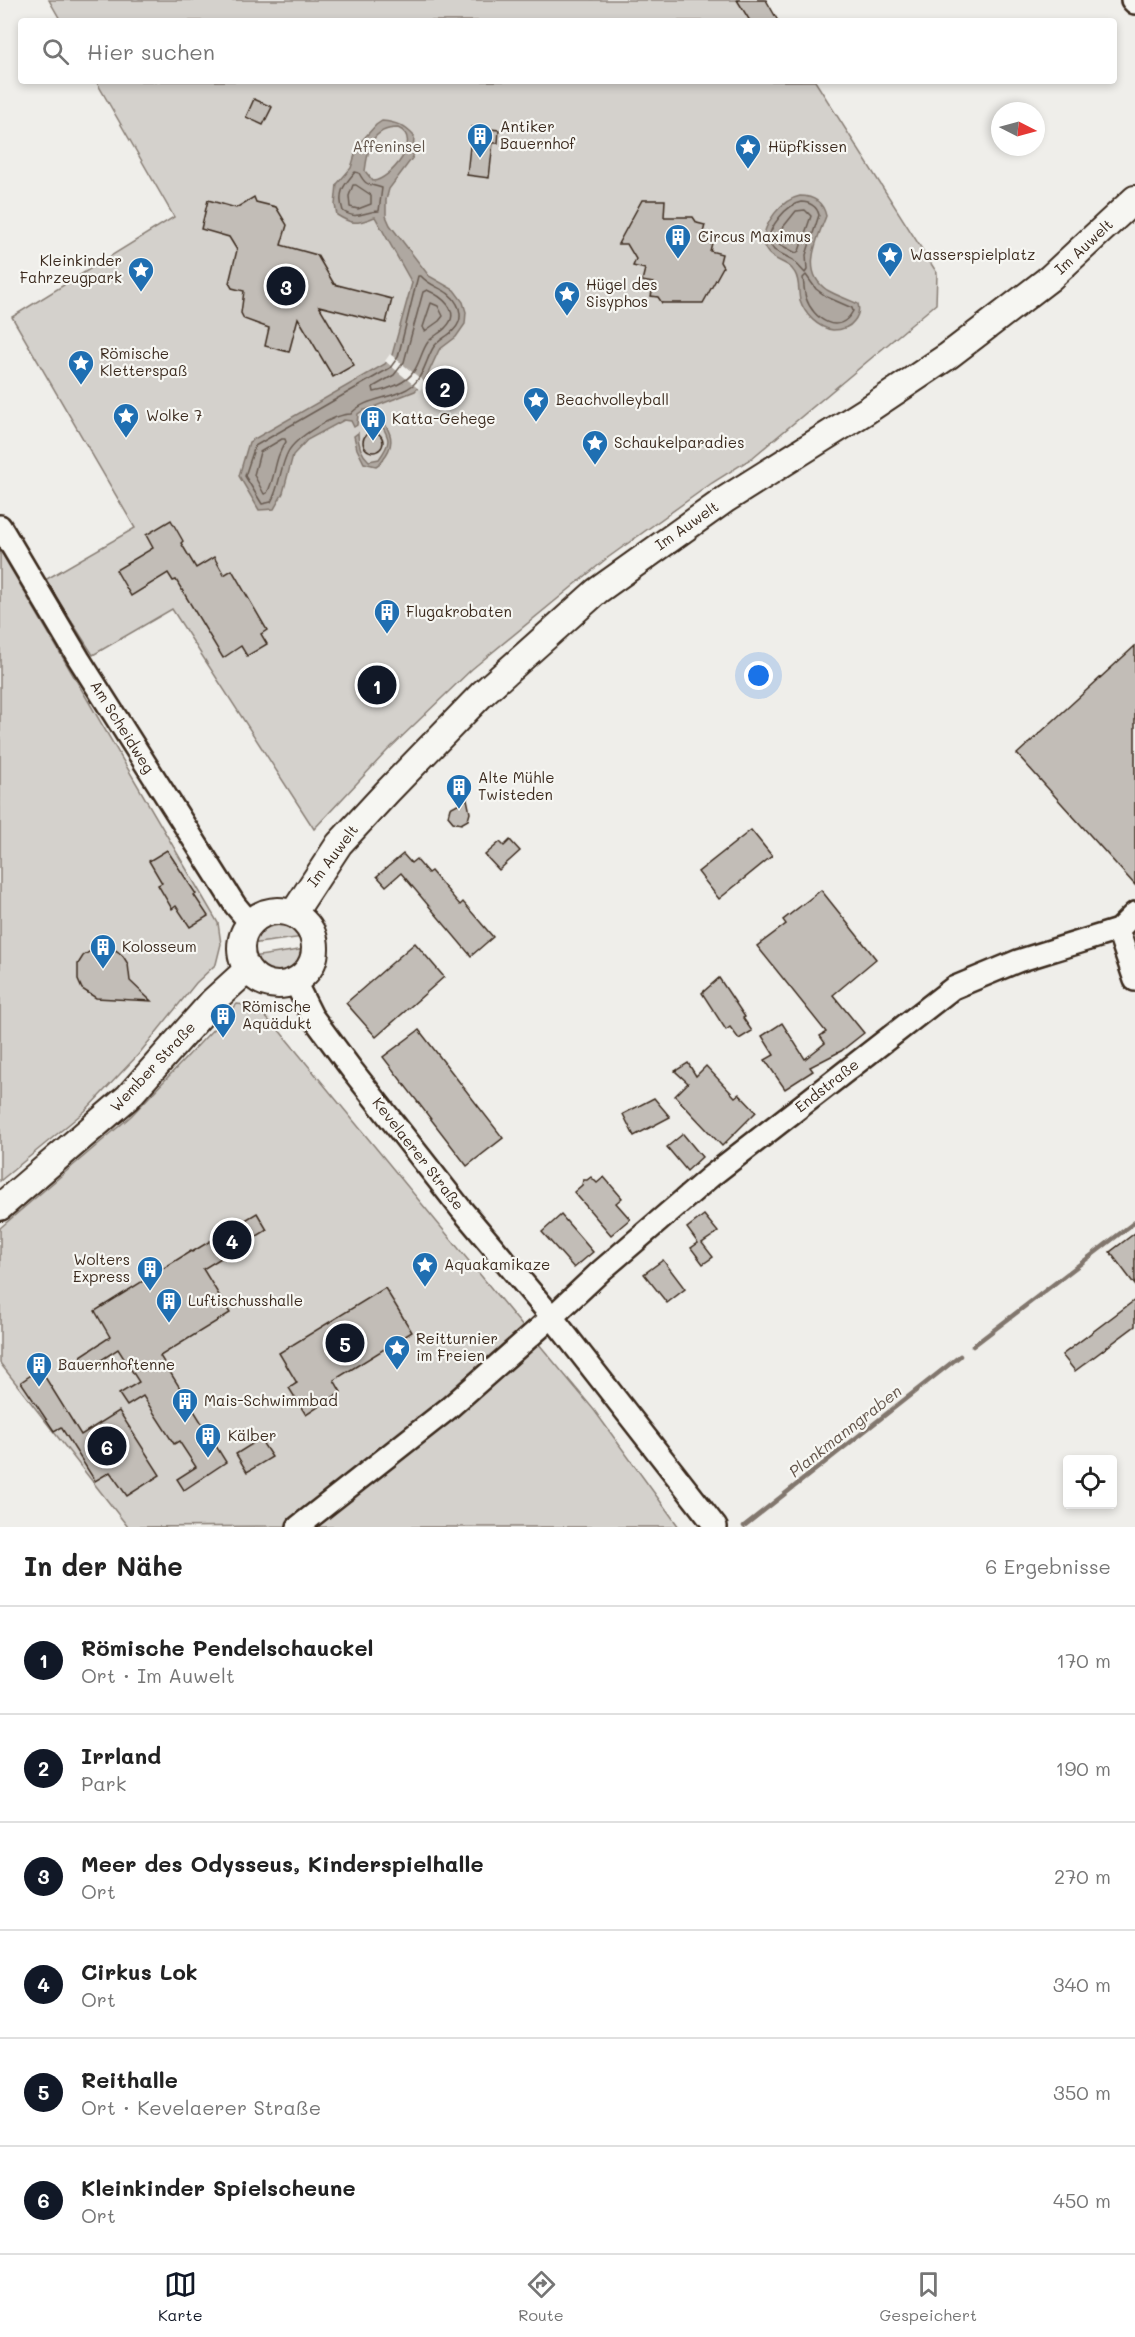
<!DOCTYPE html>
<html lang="de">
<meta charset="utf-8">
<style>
body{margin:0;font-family:Mali,sans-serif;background:#f6f6f6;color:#222}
.controls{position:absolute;right:18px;bottom:18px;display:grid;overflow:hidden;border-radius:6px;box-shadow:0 3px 9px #0003}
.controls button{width:54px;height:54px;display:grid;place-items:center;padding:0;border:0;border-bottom:2px solid #e0e0e0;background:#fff;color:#222;font:30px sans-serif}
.compass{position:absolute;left:991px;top:102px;width:54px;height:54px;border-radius:50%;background:#fff;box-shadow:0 3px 9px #0003;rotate:96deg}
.you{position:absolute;left:759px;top:676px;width:21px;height:21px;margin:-15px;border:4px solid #fff;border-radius:50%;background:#1a73e8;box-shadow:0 0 0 9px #1a73e833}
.badge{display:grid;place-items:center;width:39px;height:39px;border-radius:50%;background:#111827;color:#fff;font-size:20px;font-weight:700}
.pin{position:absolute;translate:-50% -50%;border:3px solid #fff;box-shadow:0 2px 6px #0006}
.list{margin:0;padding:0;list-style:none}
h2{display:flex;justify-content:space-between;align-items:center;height:78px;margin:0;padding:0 24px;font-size:26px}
h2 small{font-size:20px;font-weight:400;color:#767676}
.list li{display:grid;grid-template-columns:39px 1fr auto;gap:18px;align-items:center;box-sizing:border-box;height:108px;padding:0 24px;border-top:2px solid #e0e0e0}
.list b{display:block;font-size:22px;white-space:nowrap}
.list p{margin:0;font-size:20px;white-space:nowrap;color:#767676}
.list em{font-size:20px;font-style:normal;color:#767676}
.icon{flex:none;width:33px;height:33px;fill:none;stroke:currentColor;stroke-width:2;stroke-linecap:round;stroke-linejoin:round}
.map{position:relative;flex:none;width:1135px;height:1527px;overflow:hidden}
.search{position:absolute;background:#fff;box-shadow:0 3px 9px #0003;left:18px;right:18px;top:18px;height:66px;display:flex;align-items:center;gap:15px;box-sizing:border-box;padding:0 21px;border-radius:6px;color:#767676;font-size:22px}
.sheet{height:726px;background:#fff}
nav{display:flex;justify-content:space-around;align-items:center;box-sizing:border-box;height:84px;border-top:2px solid #e0e0e0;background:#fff;font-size:16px;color:#767676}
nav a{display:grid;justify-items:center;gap:3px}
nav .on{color:#111827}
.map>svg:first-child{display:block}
.green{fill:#d4d1cc;stroke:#887e75;stroke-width:1.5}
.water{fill:#afa8a1;stroke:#81766d;stroke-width:1.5;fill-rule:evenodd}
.pier{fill:#efeeea}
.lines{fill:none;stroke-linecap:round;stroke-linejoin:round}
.shore{stroke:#695c52;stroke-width:1.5}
.stream{stroke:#81766d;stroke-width:4.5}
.building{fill:#c2bdb7;stroke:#3b2a1e;stroke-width:1.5}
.minor-casing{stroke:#3b2a1e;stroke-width:26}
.major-casing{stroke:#3b2a1e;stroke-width:30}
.minor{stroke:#f6f6f2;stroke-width:21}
.major{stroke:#f6f6f2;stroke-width:26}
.labels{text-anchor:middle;stroke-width:4.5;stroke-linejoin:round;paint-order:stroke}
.poi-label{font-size:15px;fill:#3b2a1e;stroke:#f6f6f2;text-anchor:start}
.park-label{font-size:15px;fill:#61544a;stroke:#f6f6f2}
.street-label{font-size:15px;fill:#3b2a1e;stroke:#f6f6f2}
.water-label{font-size:16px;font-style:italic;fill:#64564c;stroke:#f6f6f2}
</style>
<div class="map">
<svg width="1135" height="1527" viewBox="0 0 1135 1527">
<rect width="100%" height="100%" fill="#efeeea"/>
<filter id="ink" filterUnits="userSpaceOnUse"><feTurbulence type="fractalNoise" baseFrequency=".0167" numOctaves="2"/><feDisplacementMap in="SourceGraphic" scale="12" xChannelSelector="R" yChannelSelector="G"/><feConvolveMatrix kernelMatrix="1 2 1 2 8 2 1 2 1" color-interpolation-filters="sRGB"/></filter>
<g filter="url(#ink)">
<g class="green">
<path d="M 49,0 L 764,0 L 777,21 L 61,21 Z"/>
<path d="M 96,81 L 815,81 L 937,273 L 936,304 L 752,458 L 712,483 L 606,559 L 472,669 L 387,751 L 314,829 L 172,609 L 93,655 L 45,580 L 135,528 L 12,317 L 174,217 Z"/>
<path d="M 0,550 L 218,923 L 221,944 L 216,964 L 196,983 L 138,1055 L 85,1111 L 0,1181 Z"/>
<path d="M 280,919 L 296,924 L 304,937 L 250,944 C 255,928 264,921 280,919 Z"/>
<path d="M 306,949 C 303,979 264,984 252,957 Z"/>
<path d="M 237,1004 L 254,1006 L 278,1029 L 524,1328 L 500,1353 L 288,1526 L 128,1527 L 0,1363 L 0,1228 L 131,1116 Z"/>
<path d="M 538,1343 L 594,1410 L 679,1527 L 317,1527 L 509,1363 Z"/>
</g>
<g class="water">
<path d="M 382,121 C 396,122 405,126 414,136 L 413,157 L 389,189 L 386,200 L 386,216 L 390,225 L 429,276 L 454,290 L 463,302 L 466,312 L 465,324 L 456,337 L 439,350 L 425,380 L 415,391 L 376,406 L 377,411 L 375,413 L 370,409 L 364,410 L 358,414 L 357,425 L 354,427 L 351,421 L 344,420 L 307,440 L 293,455 L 283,493 L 274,509 L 259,510 L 239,476 L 249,442 L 385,364 L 392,355 L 412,283 L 375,217 C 358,223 354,226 337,215 L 335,205 L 337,184 L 351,168 L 358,145 L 376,125 ZM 398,128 C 424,139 390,180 373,181 L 365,171 C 368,148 371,128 398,128 Z"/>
<path d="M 800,196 C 813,196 823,202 826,216 C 817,240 800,272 827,290 C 837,296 848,299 858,304 C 860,311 858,316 854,321 C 849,328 841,330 833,330 C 818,328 805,315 800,300 C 798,292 800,281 795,273 C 789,262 777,262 769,254 C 766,251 764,246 762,242 C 765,223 780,200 800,196 Z"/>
<path d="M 381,417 C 389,431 396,440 386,455 C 382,460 382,463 376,466 L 364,463 L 357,449 L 354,436 L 358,433 C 358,443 361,454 369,461 L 379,459 C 393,440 389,438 378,419 Z"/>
</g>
<path class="pier" d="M 390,354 L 426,383 L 420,390 L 385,361 Z"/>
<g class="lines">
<g class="shore">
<path d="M 355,172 L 359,173 C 367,188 369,183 382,188 L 379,211 C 364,211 357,221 343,211 C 337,192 344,185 355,172 Z"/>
<path d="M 353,185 L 356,185 L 371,195 L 371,204 L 358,209 L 350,207 L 349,196 Z"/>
<path d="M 801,202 C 809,202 817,206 819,215 L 806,255 L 807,270 L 805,273 L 793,260 L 774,250 L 768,241 C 770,226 786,205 801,202 Z"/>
<path d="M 805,210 L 811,216 L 799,251 L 796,253 L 779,244 L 776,236 L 796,211 Z"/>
<path d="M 806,275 L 816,289 L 827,297 L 852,308 L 853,311 C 839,337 813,319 806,298 C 804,292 804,284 803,278 Z"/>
<path d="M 418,276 L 421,276 C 431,288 449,288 457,304 C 460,309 461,317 459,322 C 454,335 439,338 433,348 C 426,360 424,375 413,385 C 396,399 364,397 351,414 C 334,414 296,437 288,452 C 280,467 280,486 271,502 L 262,504 L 245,476 L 255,446 L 390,368 L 398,357 Z"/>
<path d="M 427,290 C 441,296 462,311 446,327 C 441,333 433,336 428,342 C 422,350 420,362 414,371 C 407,383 387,390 374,392 L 373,387 L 394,375 L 404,362 L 423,292 Z"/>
<path d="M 431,303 L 438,306 L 443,316 L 439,321 L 425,331 L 423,327 Z"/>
<path d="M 282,439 L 285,439 L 286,442 C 274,457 276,477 267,493 L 264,494 L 254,475 L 260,452 Z"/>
</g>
<g class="stream">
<path d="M 973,1346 L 1135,1222"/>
<path d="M 744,1526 L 960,1356"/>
</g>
</g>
<g class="building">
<path d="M 737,0 L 766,0 L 778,21 L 750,21 Z"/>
<path d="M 254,99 L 272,107 L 263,125 L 246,117 Z"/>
<path d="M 472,127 L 499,130 L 498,143 L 493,143 L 489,178 L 467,175 Z"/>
<path d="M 254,197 L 256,202 L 276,207 L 287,225 L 281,245 L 317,255 L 334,284 L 392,299 L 386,323 L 319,306 L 354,365 L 333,377 L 298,318 L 289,352 L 265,346 L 269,328 L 244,319 L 241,313 L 244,291 L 232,288 L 229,283 L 237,250 L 229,237 L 201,229 L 208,200 L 236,208 Z"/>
<path d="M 642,200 L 665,200 L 664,217 L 693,217 L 697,223 L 705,225 L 702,237 L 713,239 L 710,251 L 722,254 L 720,262 L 723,267 L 703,303 L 662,303 L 658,297 L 651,296 L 654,283 L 642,281 L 645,269 L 633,266 L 636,259 L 627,244 L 618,244 Z"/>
<circle cx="373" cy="442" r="10"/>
<path d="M 171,520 L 183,541 L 181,543 L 196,568 L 214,557 L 224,575 L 232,570 L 267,630 L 261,634 L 267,644 L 247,656 L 241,646 L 223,658 L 176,580 L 173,581 L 168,573 L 131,596 L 116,570 L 153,548 L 146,535 Z"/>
<path d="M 1135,646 L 1135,885 L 1017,754 Z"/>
<path d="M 467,799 L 470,813 L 468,820 L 461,824 L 453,822 L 448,816 L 450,808 Z"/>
<path d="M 751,830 L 772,856 L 719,899 L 698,872 Z"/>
<path d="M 510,840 L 520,851 L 499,870 L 485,855 L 500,842 L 504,846 Z"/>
<path d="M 167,850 L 196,894 L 194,895 L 208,916 L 190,927 L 176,906 L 172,909 L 158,885 L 162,883 L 149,861 Z"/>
<path d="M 403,854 L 411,863 L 416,859 L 428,873 L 431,871 L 460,905 L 463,902 L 493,937 L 471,956 L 401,873 L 386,886 L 377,876 Z"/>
<path d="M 821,890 L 876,959 L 833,995 L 864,1033 L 841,1051 L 810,1067 L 813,1071 L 785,1089 L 765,1060 L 774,1055 L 762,1036 L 782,1023 L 805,1059 L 825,1043 L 820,1036 L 826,1032 L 757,946 L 786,924 L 783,920 Z"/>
<path d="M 415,943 L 444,977 L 376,1037 L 346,1003 Z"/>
<path d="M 104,946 L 117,951 L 123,956 L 128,964 L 130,981 L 151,1001 L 96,998 L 82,989 L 78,980 L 78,964 L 83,956 L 95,948 Z"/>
<path d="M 719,978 L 745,1017 L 743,1018 L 752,1031 L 739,1039 L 730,1027 L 726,1030 L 702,993 Z"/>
<path d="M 419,1030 L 503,1138 L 467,1166 L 383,1057 Z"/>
<path d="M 688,1063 L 696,1076 L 706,1066 L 735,1097 L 739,1094 L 756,1112 L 722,1146 L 675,1096 L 688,1083 L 675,1071 Z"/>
<path d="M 654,1098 L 670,1117 L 634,1136 L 623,1114 Z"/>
<path d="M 683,1134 L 702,1157 L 687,1171 L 667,1147 Z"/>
<path d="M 591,1177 L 597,1183 L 604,1177 L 622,1198 L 616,1203 L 630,1219 L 611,1235 L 574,1192 L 582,1185 L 583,1180 L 587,1180 Z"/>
<path d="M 257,1213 L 267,1230 L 203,1269 L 230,1313 L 160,1356 L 226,1462 L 184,1490 L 177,1479 L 196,1467 L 179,1441 L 174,1444 L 143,1396 L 127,1406 L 119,1394 L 139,1382 L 118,1349 L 89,1368 L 81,1356 L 110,1337 L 95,1311 L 191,1251 L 192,1252 Z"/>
<path d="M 561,1215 L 593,1252 L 574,1268 L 542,1232 Z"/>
<path d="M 704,1215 L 718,1232 L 702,1243 L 713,1257 L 703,1264 L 691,1248 L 698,1243 L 687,1228 Z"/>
<path d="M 1135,1233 L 1135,1285 L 1110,1252 Z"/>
<path d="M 663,1260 L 685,1289 L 667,1303 L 644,1274 Z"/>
<path d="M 385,1288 L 412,1332 L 334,1380 L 341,1392 L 306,1415 L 289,1388 L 297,1383 L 279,1353 Z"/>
<path d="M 1135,1300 L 1135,1326 L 1075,1371 L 1062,1355 Z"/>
<path d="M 40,1369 L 81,1435 L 119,1411 L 160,1475 L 127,1496 L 110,1472 L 95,1481 L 61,1427 L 54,1431 L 21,1382 Z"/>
<path d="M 260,1439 L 272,1457 L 247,1472 L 236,1454 Z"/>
</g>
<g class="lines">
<g class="minor-casing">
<g id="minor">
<path d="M 1132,0 L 1135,3"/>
<path d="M 0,526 L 79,659 L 235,905 L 250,923"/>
<path d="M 1118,930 L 1135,980"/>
<path d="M 295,982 L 312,1016 L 352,1070 L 461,1209 L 552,1317 L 716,1527"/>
<path d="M 298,1527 L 449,1408 L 552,1317 L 602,1270 L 710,1177 L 953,988 L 1018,961 L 1118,930 L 1135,913"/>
</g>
</g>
<g class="major-casing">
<g id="major">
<circle cx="278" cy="948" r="37"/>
<path d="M 293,914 L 339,844 L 388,791 L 482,694 L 597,591 L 726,499 L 866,411 L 948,356 L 1050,278 L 1135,199"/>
<path d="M 0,1207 L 128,1097 L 213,1001 L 247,970"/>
</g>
</g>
<use href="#minor" class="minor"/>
<use href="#major" class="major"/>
</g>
</g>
<defs>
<g id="building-pin" transform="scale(1.35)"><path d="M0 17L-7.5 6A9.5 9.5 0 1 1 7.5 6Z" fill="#1f6fb2" stroke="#f6f6f2"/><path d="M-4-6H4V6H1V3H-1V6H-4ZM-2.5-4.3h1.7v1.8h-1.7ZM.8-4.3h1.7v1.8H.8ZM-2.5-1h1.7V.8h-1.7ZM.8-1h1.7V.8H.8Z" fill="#fff"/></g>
<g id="sight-pin" transform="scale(1.35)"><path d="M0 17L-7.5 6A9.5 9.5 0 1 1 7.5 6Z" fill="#1f6fb2" stroke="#f6f6f2"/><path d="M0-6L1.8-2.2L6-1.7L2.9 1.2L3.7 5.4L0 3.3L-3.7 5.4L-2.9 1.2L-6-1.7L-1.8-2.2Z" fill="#fff"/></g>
</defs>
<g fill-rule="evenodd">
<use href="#building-pin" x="480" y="136"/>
<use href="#sight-pin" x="748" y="147"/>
<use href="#building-pin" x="678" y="237"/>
<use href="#sight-pin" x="890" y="255"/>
<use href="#sight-pin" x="141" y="270"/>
<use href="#sight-pin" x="567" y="294"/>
<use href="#sight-pin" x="81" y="363"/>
<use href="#sight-pin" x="536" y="400"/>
<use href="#sight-pin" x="126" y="416"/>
<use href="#building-pin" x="373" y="419"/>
<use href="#sight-pin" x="595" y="443"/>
<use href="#building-pin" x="387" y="612"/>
<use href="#building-pin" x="459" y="787"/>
<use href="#building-pin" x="103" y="947"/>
<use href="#building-pin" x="223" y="1016"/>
<use href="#sight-pin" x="425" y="1265"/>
<use href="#building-pin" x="150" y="1269"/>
<use href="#building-pin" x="169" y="1301"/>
<use href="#sight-pin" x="397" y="1348"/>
<use href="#building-pin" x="39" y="1365"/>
<use href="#building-pin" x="185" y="1401"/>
<use href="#building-pin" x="208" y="1436"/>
</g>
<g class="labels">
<g class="poi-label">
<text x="500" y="132">Antiker<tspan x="500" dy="17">Bauernhof</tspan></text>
<text x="768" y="152">Hüpfkissen</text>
<text x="698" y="242">Circus Maximus</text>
<text x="910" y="260">Wasserspielplatz</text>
<text x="122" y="266" text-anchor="end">Kleinkinder<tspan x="122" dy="17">Fahrzeugpark</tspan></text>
<text x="586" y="290">Hügel des<tspan x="586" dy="17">Sisyphos</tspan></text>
<text x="100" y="359">Römische<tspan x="100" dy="17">Kletterspaß</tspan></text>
<text x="556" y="405">Beachvolleyball</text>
<text x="146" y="421">Wolke 7</text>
<text x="392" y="424">Katta-Gehege</text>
<text x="614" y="448">Schaukelparadies</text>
<text x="406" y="617">Flugakrobaten</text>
<text x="478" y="783">Alte Mühle<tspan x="478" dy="17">Twisteden</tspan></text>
<text x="122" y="952">Kolosseum</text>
<text x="242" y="1012">Römische<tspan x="242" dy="17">Aquädukt</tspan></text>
<text x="130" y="1265" text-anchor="end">Wolters<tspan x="130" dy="17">Express</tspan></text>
<text x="444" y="1270">Aquakamikaze</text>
<text x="188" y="1306">Luftischusshalle</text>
<text x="416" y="1344">Reitturnier<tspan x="416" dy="17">im Freien</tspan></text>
<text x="58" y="1370">Bauernhoftenne</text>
<text x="204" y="1406">Mais-Schwimmbad</text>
<text x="228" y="1441">Kälber</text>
</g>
<g class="park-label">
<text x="389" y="152">Affeninsel</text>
</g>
<g class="street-label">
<text transform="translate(1084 247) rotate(-43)" y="5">Im Auwelt</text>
<text transform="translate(687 526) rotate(-35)" y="5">Im Auwelt</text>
<text transform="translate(122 727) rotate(58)" y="5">Am Scheidweg</text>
<text transform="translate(333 856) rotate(-53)" y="5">Im Auwelt</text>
<text transform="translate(153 1067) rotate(-47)" y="5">Wember Straße</text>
<text transform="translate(827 1086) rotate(-38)" y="5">Endstraße</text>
<text transform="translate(418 1154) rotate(52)" y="5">Kevelaerer Straße</text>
</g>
<g class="water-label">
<text transform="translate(845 1431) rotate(-38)" y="6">Plankmanngraben</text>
</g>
</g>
</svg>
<div class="controls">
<button><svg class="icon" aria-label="locate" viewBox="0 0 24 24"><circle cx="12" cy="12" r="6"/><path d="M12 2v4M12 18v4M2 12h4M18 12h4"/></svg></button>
</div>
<svg class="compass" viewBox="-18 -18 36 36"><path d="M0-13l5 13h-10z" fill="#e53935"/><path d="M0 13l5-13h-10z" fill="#767676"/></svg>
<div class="you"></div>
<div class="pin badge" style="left:377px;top:685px">1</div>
<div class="pin badge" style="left:445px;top:388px">2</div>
<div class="pin badge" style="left:286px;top:286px">3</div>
<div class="pin badge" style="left:232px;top:1240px">4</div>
<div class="pin badge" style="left:345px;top:1343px">5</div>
<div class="pin badge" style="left:107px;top:1446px">6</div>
<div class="search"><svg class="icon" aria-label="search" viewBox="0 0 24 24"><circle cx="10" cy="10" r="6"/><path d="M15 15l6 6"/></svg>Hier suchen</div>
</div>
<section class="sheet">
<h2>In der Nähe<small>6 Ergebnisse</small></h2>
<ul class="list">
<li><span class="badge">1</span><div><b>Römische Pendelschauckel</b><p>Ort · Im Auwelt</p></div><em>170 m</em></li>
<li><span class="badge">2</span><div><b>Irrland</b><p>Park</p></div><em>190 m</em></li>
<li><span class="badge">3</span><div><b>Meer des Odysseus, Kinderspielhalle</b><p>Ort</p></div><em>270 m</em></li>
<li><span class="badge">4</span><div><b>Cirkus Lok</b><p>Ort</p></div><em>340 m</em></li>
<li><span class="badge">5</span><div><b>Reithalle</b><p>Ort · Kevelaerer Straße</p></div><em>350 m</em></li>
<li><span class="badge">6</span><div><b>Kleinkinder Spielscheune</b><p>Ort</p></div><em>450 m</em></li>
</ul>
</section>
<nav>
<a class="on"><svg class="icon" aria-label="map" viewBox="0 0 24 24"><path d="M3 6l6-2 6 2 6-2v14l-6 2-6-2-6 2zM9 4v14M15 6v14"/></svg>Karte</a>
<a><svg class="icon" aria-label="directions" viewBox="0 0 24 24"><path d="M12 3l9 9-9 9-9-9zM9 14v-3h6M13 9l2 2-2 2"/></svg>Route</a>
<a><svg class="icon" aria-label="saved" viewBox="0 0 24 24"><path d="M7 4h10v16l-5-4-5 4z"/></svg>Gespeichert</a>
</nav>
